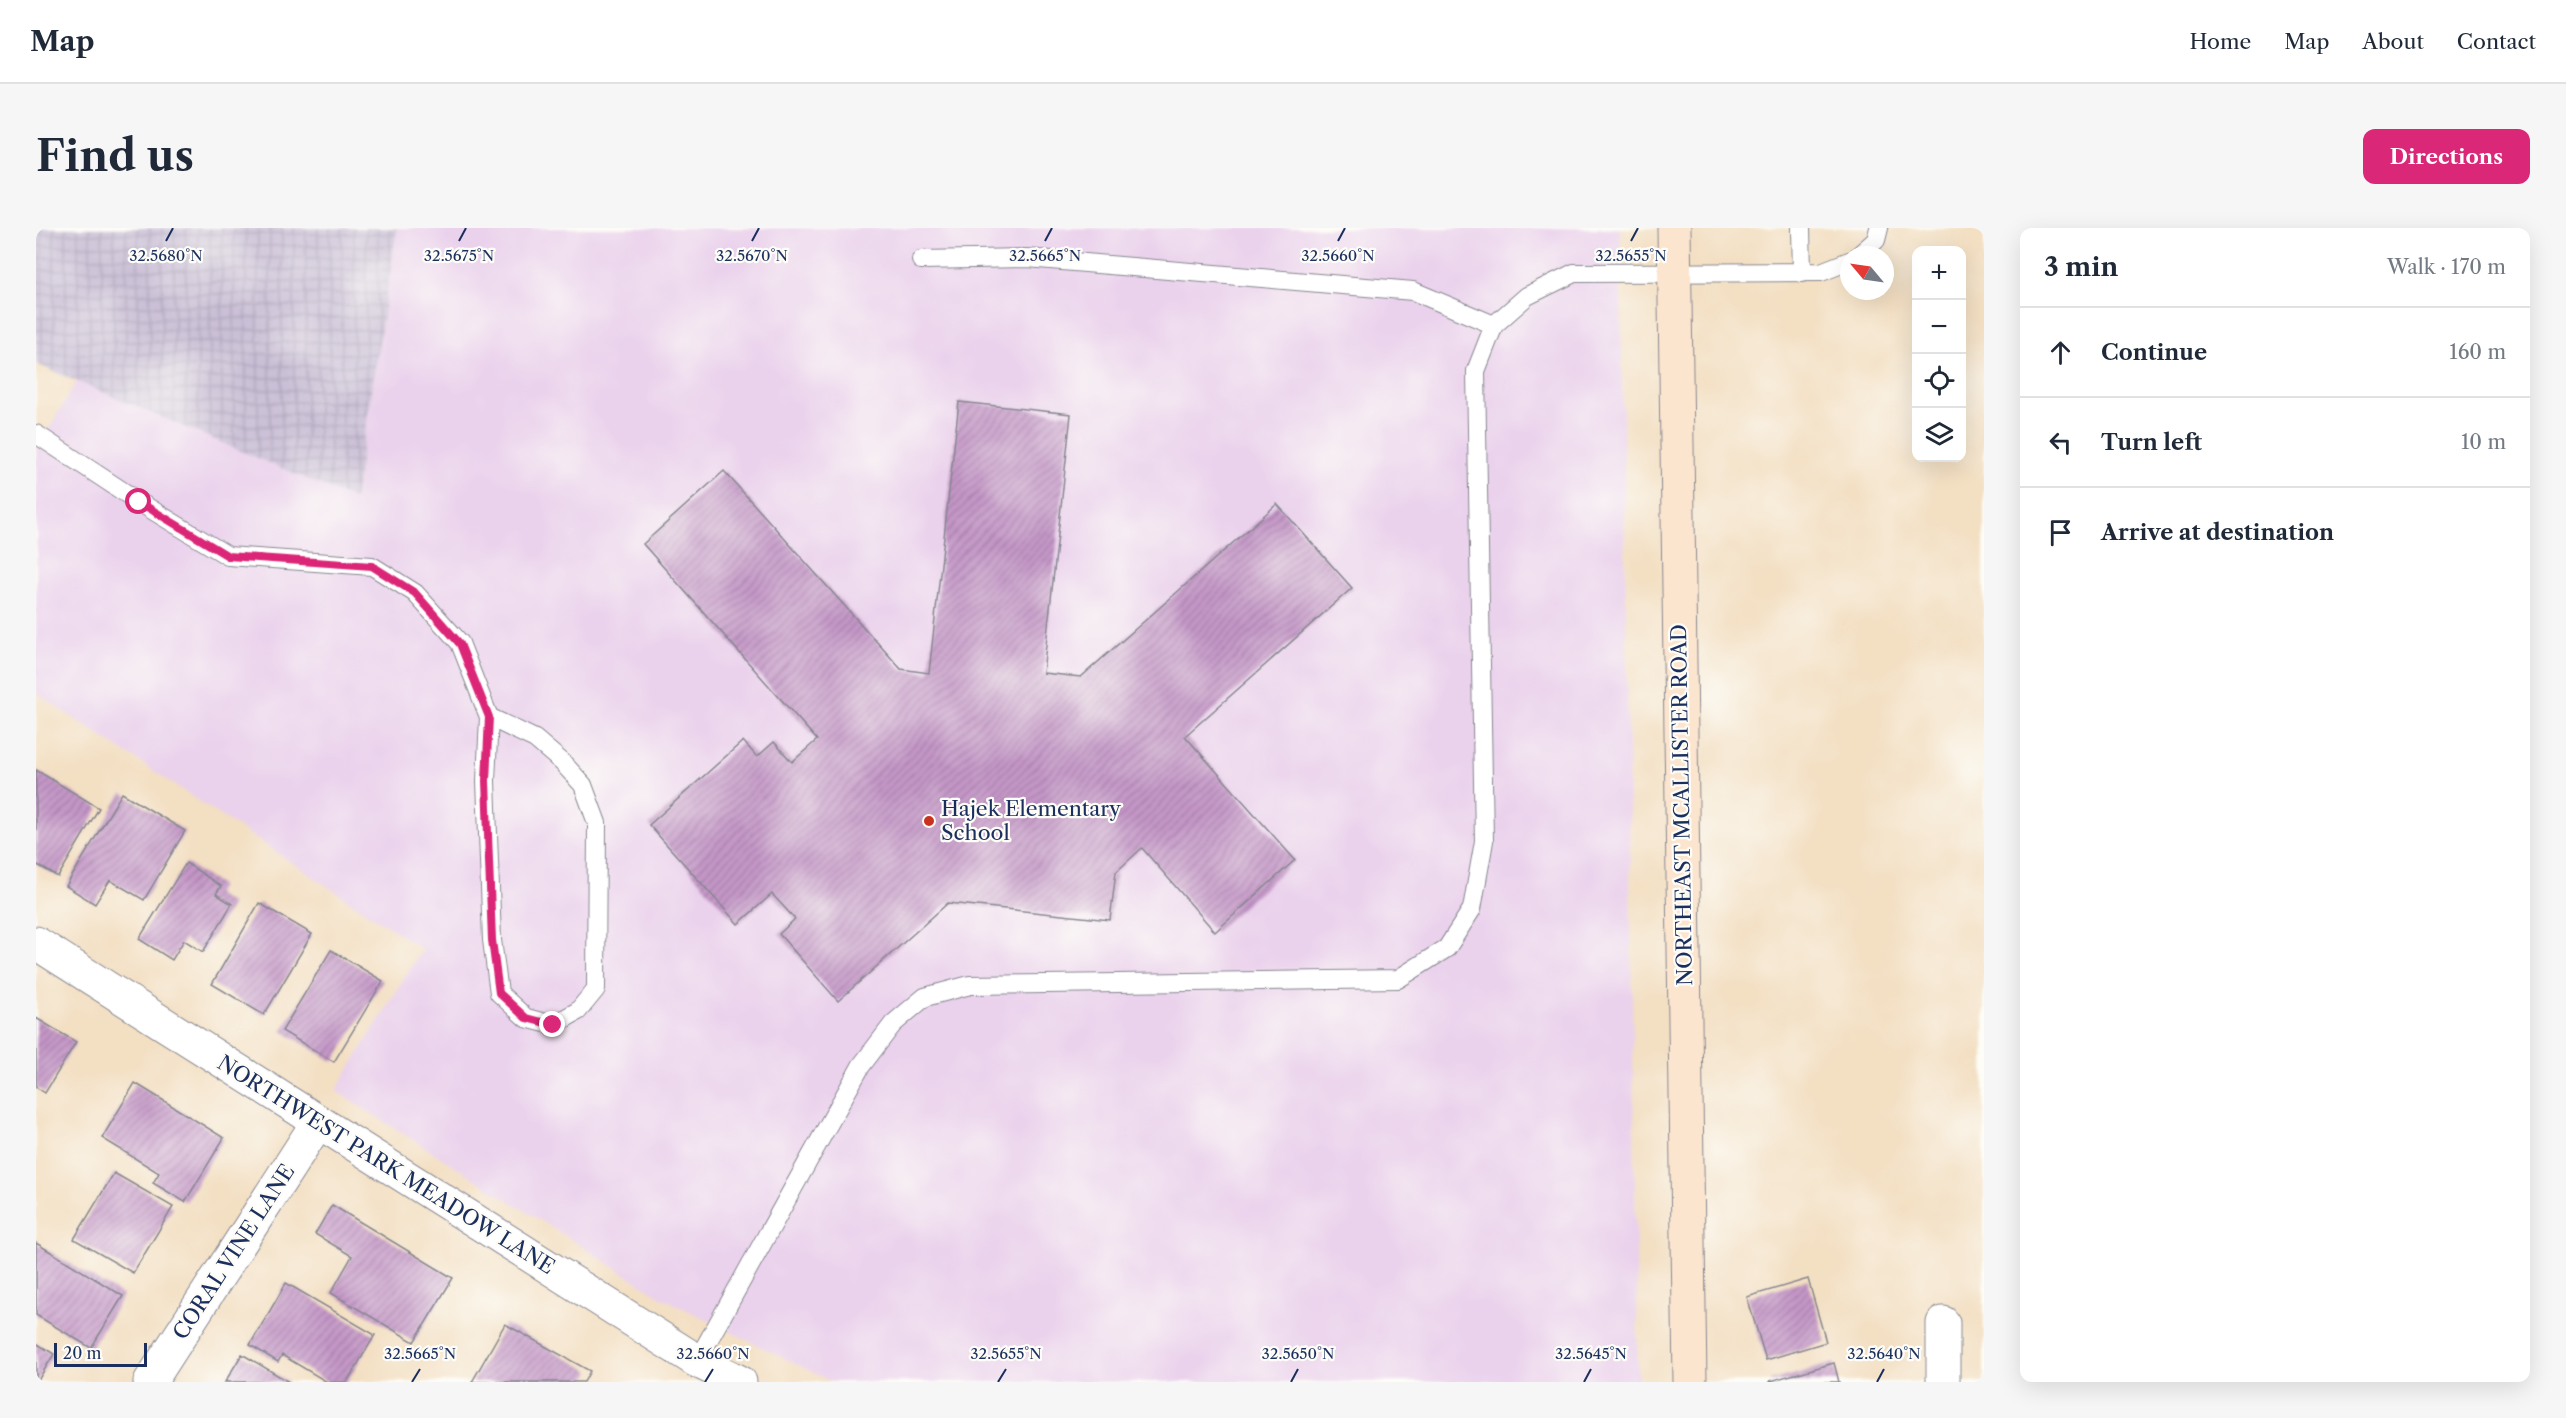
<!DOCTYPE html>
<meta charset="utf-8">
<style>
body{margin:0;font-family:"Libre Caslon Text",serif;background:#f6f6f7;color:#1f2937}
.controls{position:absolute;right:18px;top:18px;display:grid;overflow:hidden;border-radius:12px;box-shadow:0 6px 24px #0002}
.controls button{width:54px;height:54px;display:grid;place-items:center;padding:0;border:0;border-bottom:2px solid #e0e1e3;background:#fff;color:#1f2937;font:30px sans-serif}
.compass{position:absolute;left:1804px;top:18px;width:54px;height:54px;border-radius:50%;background:#fff;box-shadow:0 6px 24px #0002;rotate:299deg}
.scale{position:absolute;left:18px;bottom:15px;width:93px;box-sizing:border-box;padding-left:6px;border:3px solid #1b2f5e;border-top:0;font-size:16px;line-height:21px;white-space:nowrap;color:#1b2f5e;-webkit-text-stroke:4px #fdfcf7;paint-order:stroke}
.stop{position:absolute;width:18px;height:18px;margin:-14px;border:4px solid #db2777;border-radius:50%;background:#fff}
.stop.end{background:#db2777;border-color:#fff;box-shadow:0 2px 6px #0008}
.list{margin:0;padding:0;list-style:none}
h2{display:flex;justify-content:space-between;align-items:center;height:78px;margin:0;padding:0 24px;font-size:26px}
h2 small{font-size:20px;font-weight:400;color:#747a83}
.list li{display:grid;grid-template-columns:39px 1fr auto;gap:18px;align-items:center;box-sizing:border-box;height:90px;padding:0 24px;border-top:2px solid #e0e1e3}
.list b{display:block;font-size:22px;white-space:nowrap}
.list em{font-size:20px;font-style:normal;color:#747a83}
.icon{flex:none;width:33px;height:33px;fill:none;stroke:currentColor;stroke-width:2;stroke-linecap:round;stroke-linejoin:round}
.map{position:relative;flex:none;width:1948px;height:1154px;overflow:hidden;border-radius:12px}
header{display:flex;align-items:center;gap:36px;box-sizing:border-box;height:84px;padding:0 30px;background:#fff;border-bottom:2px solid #e0e1e3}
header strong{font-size:28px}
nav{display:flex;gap:33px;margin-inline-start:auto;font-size:21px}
.intro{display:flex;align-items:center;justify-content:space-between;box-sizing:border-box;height:144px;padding:0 36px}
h1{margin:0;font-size:42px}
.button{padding:15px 27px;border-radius:12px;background:#db2777;color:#fff;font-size:21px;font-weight:700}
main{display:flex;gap:36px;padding:0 36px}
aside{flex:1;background:#fff;border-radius:12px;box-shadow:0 6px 24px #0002}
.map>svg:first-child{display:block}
.built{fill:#ead1ec}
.industrial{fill:url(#industrial-grid)}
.building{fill:url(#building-hatch)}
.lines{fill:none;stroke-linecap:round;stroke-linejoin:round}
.lane-casing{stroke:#878790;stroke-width:20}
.street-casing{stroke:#878790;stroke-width:35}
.secondary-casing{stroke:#878790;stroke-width:35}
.lane{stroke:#fff;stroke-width:18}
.street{stroke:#fff;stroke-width:33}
.secondary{stroke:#fce5cf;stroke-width:33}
.route{stroke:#db2777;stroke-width:8}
.ticks{fill:none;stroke:#1b2f5e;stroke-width:2}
.poi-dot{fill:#c8321e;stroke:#fdfcf7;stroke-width:2}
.labels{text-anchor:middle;stroke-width:4.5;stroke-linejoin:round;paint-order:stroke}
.street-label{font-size:21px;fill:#1b2f5e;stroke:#fdfcf7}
.poi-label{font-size:21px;fill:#1b2f5e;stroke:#fdfcf7;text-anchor:start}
.ticks-label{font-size:15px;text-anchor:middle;fill:#1b2f5e;stroke:#fdfcf7;stroke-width:4.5;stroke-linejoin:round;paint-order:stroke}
</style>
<header>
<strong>Map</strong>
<nav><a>Home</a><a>Map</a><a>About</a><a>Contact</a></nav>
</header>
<div class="intro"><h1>Find us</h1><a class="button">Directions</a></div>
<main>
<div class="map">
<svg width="1948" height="1154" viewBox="0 0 1948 1154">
<defs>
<pattern id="industrial-grid" width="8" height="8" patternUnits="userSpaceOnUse" patternTransform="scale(1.5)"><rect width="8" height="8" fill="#cabfd6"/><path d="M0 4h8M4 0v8" fill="none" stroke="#ada4ba"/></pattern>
<pattern id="building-hatch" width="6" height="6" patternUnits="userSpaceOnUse" patternTransform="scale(1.5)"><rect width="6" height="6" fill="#c597c7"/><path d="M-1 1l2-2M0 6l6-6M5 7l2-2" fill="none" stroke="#9f7ca5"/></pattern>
</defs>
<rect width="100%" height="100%" fill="#fdfcf7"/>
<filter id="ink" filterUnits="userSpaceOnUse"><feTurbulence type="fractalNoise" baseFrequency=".0167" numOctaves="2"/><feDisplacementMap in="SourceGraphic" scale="12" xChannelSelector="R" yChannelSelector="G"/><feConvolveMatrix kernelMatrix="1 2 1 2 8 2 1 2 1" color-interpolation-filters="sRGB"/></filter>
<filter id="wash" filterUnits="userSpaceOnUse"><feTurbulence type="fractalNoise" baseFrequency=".008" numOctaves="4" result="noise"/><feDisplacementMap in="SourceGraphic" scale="24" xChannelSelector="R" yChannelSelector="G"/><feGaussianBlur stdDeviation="1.35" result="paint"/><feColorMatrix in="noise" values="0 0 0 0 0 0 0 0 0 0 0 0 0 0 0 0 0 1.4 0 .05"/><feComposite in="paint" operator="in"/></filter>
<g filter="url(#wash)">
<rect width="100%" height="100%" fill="#f3dfc2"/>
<path class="built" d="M 361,0 L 1584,0 L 1602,1154 L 796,1154 L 627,1070 L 300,863 L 386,721 L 0,465 L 0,222 L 42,152 L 318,271 Z"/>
<path class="industrial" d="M 0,0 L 361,0 L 318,271 L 0,136 Z"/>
<g id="blocks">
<g class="building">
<path d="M 923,174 L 1035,186 L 1007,445 L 1045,449 L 1241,276 L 1316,360 L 1149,508 L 1259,632 L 1179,704 L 1106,620 L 1080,644 L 1074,692 L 912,675 L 802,773 L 743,706 L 759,691 L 736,666 L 702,696 L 613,597 L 707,513 L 721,529 L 738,514 L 756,534 L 781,512 L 607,316 L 688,243 L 865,441 L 893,445 Z"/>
<path d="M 0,542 L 63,580 L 22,649 L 0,636 Z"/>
<path d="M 86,565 L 149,603 L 108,672 L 74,652 L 59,676 L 30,658 Z"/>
<path d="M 150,635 L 185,658 L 180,666 L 196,676 L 167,724 L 148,712 L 136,732 L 103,711 Z"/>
<path d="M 223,675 L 276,706 L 228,787 L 176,756 Z"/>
<path d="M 295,722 L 347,753 L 298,834 L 246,803 Z"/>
<path d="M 0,790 L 40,814 L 9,865 L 0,859 Z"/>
<path d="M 99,855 L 188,910 L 149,974 L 117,955 L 123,945 L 66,910 Z"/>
<path d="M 78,945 L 137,979 L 97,1045 L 38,1011 Z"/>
<path d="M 296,977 L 417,1050 L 378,1114 L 295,1065 L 316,1028 L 279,1006 Z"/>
<path d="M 0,1015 L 87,1068 L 55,1120 L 0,1087 Z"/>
<path d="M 1772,1051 L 1790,1114 L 1730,1132 L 1711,1069 Z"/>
<path d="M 250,1055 L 339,1107 L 311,1154 L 291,1154 L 246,1127 L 242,1134 L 214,1117 Z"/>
<path d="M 469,1096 L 554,1143 L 548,1154 L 436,1154 Z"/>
<path d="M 0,1115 L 18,1126 L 1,1154 L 0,1154 Z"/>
<path d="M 206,1126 L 253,1154 L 189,1154 Z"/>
<path d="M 1798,1135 L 1803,1154 L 1734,1154 L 1734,1153 Z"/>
</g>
</g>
</g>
<g filter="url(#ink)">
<use href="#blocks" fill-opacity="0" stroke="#878790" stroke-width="1.5"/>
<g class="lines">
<g class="lane-casing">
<g id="lane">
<path d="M 1765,0 L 1766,45"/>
<path d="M 1823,27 L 1840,12 L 1843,0"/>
<path d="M 885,32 L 991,30 L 1377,63 L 1458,97"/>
<path d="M 0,206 L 103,274 L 192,328 L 336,338 L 379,365 L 424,415 L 453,489 L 450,553 L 456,712 L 463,765 L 490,790 L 517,797 L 542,783 L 560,761 L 561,595 L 547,557 L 526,534 L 499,511 L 453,489"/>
<path d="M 661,1133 L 825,838 L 857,796 L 889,769 L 934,757 L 1362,751 L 1411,720 L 1436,681 L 1448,613 L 1440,143 L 1458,97 L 1491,68 L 1538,45 L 1785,44 L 1813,33"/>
</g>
</g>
<g class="street-casing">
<g id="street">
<path d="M 0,715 L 661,1133 L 704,1154"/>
<path d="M 1907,1095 L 1907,1154"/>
<path d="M 114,1154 L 282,894"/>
</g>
</g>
<g class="secondary-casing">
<path id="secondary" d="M 1638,0 L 1654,1154"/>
</g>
<use href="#lane" class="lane"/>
<use href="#street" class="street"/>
<use href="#secondary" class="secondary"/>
</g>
</g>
<g class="lines" filter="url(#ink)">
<path class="route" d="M 103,274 L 192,328 L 336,338 L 379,365 L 424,416 L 453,489 L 450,553 L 456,712 L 463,765 L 490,790 L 517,797"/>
</g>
<path class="ticks" d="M 130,13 L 137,0M 423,13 L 430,0M 716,13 L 723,0M 1009,13 L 1016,0M 1302,13 L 1309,0M 1595,13 L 1602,0M 376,1154 L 384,1141M 669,1154 L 677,1141M 962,1154 L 970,1141M 1255,1154 L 1262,1141M 1548,1154 L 1555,1141M 1841,1154 L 1848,1141"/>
<circle class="poi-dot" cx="893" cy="593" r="6"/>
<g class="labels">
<g class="street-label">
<text transform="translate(1646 577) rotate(-91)" y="7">NORTHEAST MCALLISTER ROAD</text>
<text transform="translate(350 937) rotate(32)" y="7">NORTHWEST PARK MEADOW LANE</text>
<text transform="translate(198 1024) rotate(-57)" y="7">CORAL VINE LANE</text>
</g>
<g class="poi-label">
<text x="905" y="588">Hajek Elementary<tspan x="905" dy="24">School</tspan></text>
</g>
</g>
<g class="ticks-label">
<text x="1595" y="33">32.5655°N</text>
<text x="130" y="33">32.5680°N</text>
<text x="423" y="33">32.5675°N</text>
<text x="716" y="33">32.5670°N</text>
<text x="1009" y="33">32.5665°N</text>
<text x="1302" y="33">32.5660°N</text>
<text x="384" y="1131">32.5665°N</text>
<text x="677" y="1131">32.5660°N</text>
<text x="970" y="1131">32.5655°N</text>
<text x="1262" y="1131">32.5650°N</text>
<text x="1555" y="1131">32.5645°N</text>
<text x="1848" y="1131">32.5640°N</text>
</g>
</svg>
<div class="controls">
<button>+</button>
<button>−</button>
<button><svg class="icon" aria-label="locate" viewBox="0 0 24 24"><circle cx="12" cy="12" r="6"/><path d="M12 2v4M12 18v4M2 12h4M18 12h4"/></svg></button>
<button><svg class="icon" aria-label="layers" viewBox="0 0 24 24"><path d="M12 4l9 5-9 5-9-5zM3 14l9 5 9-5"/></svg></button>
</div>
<svg class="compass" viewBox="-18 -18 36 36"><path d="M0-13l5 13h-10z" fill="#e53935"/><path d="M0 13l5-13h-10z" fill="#747a83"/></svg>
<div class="scale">20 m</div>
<div class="stop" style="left:103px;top:274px"></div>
<div class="stop end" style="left:517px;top:797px"></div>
</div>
<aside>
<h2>3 min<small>Walk · 170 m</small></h2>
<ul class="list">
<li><svg class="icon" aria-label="ahead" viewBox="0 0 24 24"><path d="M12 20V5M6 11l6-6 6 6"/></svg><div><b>Continue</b></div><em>160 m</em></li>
<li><svg class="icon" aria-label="left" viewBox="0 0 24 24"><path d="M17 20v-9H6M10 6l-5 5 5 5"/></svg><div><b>Turn left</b></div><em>10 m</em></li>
<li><svg class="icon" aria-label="arrive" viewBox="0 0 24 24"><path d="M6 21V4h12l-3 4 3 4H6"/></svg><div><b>Arrive at destination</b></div></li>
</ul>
</aside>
</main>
